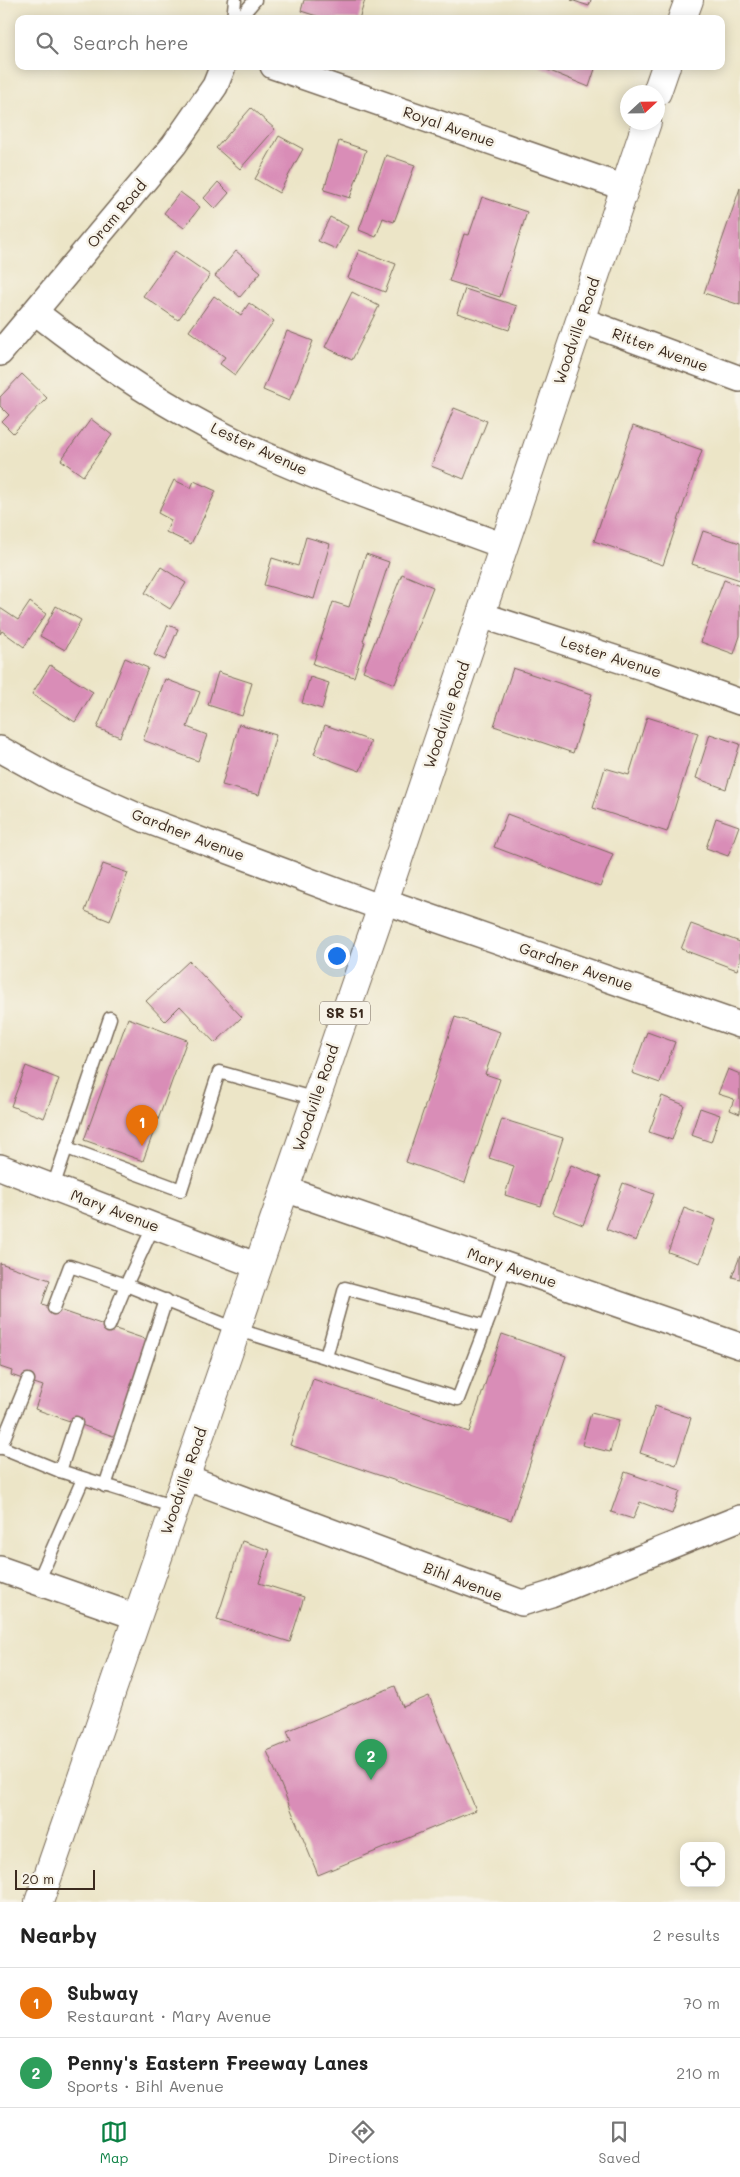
<!DOCTYPE html>
<meta charset="utf-8">
<style>
body{margin:0;font-family:Mali,sans-serif;background:#f2f2f2;color:#222}
.controls{position:absolute;right:15px;bottom:15px;display:grid;overflow:hidden;border-radius:10px;box-shadow:0 2px 12px #0003}
.controls button{width:45px;height:45px;display:grid;place-items:center;padding:0;border:0;border-bottom:1px solid #e0e0e0;background:#fff;color:#222;font:25px sans-serif}
.compass{position:absolute;left:620px;top:85px;width:45px;height:45px;border-radius:50%;background:#fff;box-shadow:0 2px 12px #0003;rotate:68deg}
.scale{position:absolute;left:15px;bottom:12px;width:80px;box-sizing:border-box;padding-left:5px;border:2px solid #3b2a1e;border-top:0;font-size:14px;line-height:18px;white-space:nowrap;color:#3b2a1e;-webkit-text-stroke:4px #f7f3e8;paint-order:stroke}
.you{position:absolute;left:336px;top:955px;width:18px;height:18px;margin:-12px;border:4px solid #fff;border-radius:50%;background:#1a73e8;box-shadow:0 0 0 8px #1a73e833}
.badge{display:grid;place-items:center;width:32px;height:32px;border-radius:50%;background:#0b8043;color:#fff;font-size:16px;font-weight:700}
.pin{position:absolute;translate:-50% -41px;filter:drop-shadow(0 1px 2px #0008)}
.pin::after{content:'';position:absolute;top:26px;width:18px;height:15px;background:inherit;clip-path:polygon(0 0,100% 0,50% 100%)}
.list{margin:0;padding:0;list-style:none}
h2{display:flex;justify-content:space-between;align-items:center;height:65px;margin:0;padding:0 20px;font-size:21px}
h2 small{font-size:16px;font-weight:400;color:#767676}
.list li{display:grid;grid-template-columns:32px 1fr auto;gap:15px;align-items:center;box-sizing:border-box;height:70px;padding:0 20px;border-top:1px solid #e0e0e0}
.list b{display:block;font-size:19px;white-space:nowrap}
.list p{margin:0;font-size:16px;white-space:nowrap;color:#767676}
.list em{font-size:16px;font-style:normal;color:#767676}
.icon{flex:none;width:28px;height:28px;fill:none;stroke:currentColor;stroke-width:2;stroke-linecap:round;stroke-linejoin:round}
.map{position:relative;flex:none;width:740px;height:1902px;overflow:hidden}
.search{position:absolute;background:#fff;box-shadow:0 2px 12px #0003;left:15px;right:15px;top:15px;height:55px;display:flex;align-items:center;gap:12px;box-sizing:border-box;padding:0 18px;border-radius:10px;color:#767676;font-size:19px}
.sheet{height:205px;background:#fff}
nav{display:flex;justify-content:space-around;align-items:center;box-sizing:border-box;height:70px;border-top:1px solid #e0e0e0;background:#fff;font-size:14px;color:#767676}
nav a{display:grid;justify-items:center;gap:2px}
nav .on{color:#0b8043}
.map>svg:first-child{display:block}
.building{fill:#d98db7}
.lines{fill:none;stroke-linecap:round;stroke-linejoin:round}
.service-casing{stroke:#796b59;stroke-width:15}
.minor-casing{stroke:#796b59;stroke-width:28}
.primary-casing{stroke:#796b59;stroke-width:30}
.service{stroke:#fff;stroke-width:12}
.minor{stroke:#fff;stroke-width:25}
.primary{stroke:#fff;stroke-width:28}
.labels{text-anchor:middle;stroke-width:5;stroke-linejoin:round;paint-order:stroke}
.shield{fill:#f7f3e8;stroke:#73665b;stroke-width:1}
.shield-label{font-size:14px;font-weight:bold;fill:#3b2a1e}
.street-label{font-size:15px;fill:#3b2a1e;stroke:#f7f3e8}
</style>
<div class="map">
<svg width="740" height="1902" viewBox="0 0 740 1902">
<rect width="100%" height="100%" fill="#f7f3e8"/>
<filter id="ink" filterUnits="userSpaceOnUse"><feTurbulence type="fractalNoise" baseFrequency=".02" numOctaves="2"/><feDisplacementMap in="SourceGraphic" scale="10" xChannelSelector="R" yChannelSelector="G"/><feConvolveMatrix kernelMatrix="1 2 1 2 8 2 1 2 1" color-interpolation-filters="sRGB"/></filter>
<filter id="wash" filterUnits="userSpaceOnUse"><feTurbulence type="fractalNoise" baseFrequency=".0096" numOctaves="4" result="noise"/><feDisplacementMap in="SourceGraphic" scale="20" xChannelSelector="R" yChannelSelector="G"/><feGaussianBlur stdDeviation="1.12" result="paint"/><feColorMatrix in="noise" values="0 0 0 0 0 0 0 0 0 0 0 0 0 0 0 0 0 1.4 0 .05"/><feComposite in="paint" operator="in"/></filter>
<g filter="url(#wash)">
<rect width="100%" height="100%" fill="#ece5c7"/>
<g id="blocks">
<g class="building">
<path d="M 304,0 L 365,0 L 359,19 L 326,19 L 301,11 Z"/>
<path d="M 571,0 L 591,0 L 589,6 Z"/>
<path d="M 538,66 L 596,66 L 589,87 Z"/>
<path d="M 251,108 L 275,129 L 240,169 L 216,148 Z"/>
<path d="M 279,136 L 303,149 L 279,193 L 255,179 Z"/>
<path d="M 339,141 L 366,150 L 350,198 L 324,190 Z"/>
<path d="M 386,155 L 415,165 L 394,222 L 383,218 L 376,237 L 359,230 Z"/>
<path d="M 218,182 L 229,193 L 215,209 L 204,198 Z"/>
<path d="M 740,188 L 740,305 L 704,293 Z"/>
<path d="M 180,192 L 200,207 L 184,228 L 164,213 Z"/>
<path d="M 482,197 L 527,212 L 500,297 L 449,281 L 464,234 L 469,235 Z"/>
<path d="M 330,217 L 348,226 L 336,249 L 318,241 Z"/>
<path d="M 359,250 L 396,264 L 385,292 L 348,278 Z"/>
<path d="M 175,251 L 210,275 L 178,320 L 143,296 Z"/>
<path d="M 236,251 L 261,272 L 240,297 L 215,276 Z"/>
<path d="M 465,289 L 517,306 L 509,330 L 457,313 Z"/>
<path d="M 352,292 L 379,306 L 352,360 L 325,347 Z"/>
<path d="M 214,296 L 241,315 L 249,303 L 274,321 L 235,375 L 220,364 L 225,357 L 189,331 Z"/>
<path d="M 287,331 L 313,341 L 289,401 L 263,390 Z"/>
<path d="M 22,374 L 47,398 L 13,433 L 2,422 L 9,415 L 0,406 L 0,397 Z"/>
<path d="M 454,408 L 487,421 L 464,479 L 431,466 Z"/>
<path d="M 91,419 L 112,435 L 83,476 L 61,460 Z"/>
<path d="M 633,426 L 702,450 L 663,565 L 594,541 Z"/>
<path d="M 174,480 L 191,488 L 194,481 L 216,491 L 191,544 L 166,532 L 171,520 L 158,513 Z"/>
<path d="M 703,531 L 740,543 L 740,580 L 692,564 Z"/>
<path d="M 306,537 L 330,544 L 314,599 L 264,585 L 272,558 L 298,566 Z"/>
<path d="M 366,554 L 389,562 L 363,641 L 365,642 L 354,677 L 313,664 L 333,602 L 349,607 Z"/>
<path d="M 161,567 L 186,583 L 170,609 L 145,593 Z"/>
<path d="M 402,574 L 433,587 L 395,684 L 363,671 Z"/>
<path d="M 724,580 L 740,586 L 740,636 L 734,654 L 701,642 Z"/>
<path d="M 30,602 L 46,614 L 24,647 L 2,631 L 0,634 L 0,608 L 18,620 Z"/>
<path d="M 56,606 L 81,620 L 65,650 L 40,636 Z"/>
<path d="M 168,625 L 178,629 L 165,660 L 154,655 Z"/>
<path d="M 125,658 L 148,668 L 120,737 L 97,728 Z"/>
<path d="M 50,665 L 93,692 L 75,722 L 32,694 Z"/>
<path d="M 513,668 L 592,694 L 573,753 L 494,726 Z"/>
<path d="M 218,672 L 252,683 L 242,716 L 208,705 Z"/>
<path d="M 310,677 L 329,683 L 322,709 L 302,703 Z"/>
<path d="M 165,679 L 200,692 L 187,727 L 207,735 L 198,761 L 143,740 Z"/>
<path d="M 647,717 L 698,733 L 667,832 L 593,808 L 605,768 L 629,775 Z"/>
<path d="M 239,724 L 276,735 L 259,795 L 222,785 Z"/>
<path d="M 325,725 L 371,741 L 360,771 L 314,754 Z"/>
<path d="M 710,734 L 740,744 L 726,789 L 696,778 Z"/>
<path d="M 507,814 L 613,854 L 600,887 L 494,847 Z"/>
<path d="M 716,818 L 739,826 L 728,856 L 706,848 Z"/>
<path d="M 103,864 L 128,873 L 110,921 L 85,911 Z"/>
<path d="M 691,924 L 740,942 L 740,961 L 737,970 L 681,949 Z"/>
<path d="M 189,961 L 242,1017 L 215,1043 L 180,1006 L 165,1021 L 146,1001 Z"/>
<path d="M 455,1017 L 500,1032 L 485,1074 L 500,1079 L 465,1183 L 406,1162 Z"/>
<path d="M 128,1018 L 187,1040 L 143,1161 L 84,1140 Z"/>
<path d="M 647,1032 L 675,1042 L 660,1083 L 632,1073 Z"/>
<path d="M 26,1066 L 59,1079 L 44,1118 L 11,1106 Z"/>
<path d="M 728,1069 L 740,1074 L 740,1114 L 730,1110 L 734,1099 L 718,1094 Z"/>
<path d="M 662,1096 L 684,1105 L 672,1140 L 649,1132 Z"/>
<path d="M 700,1108 L 720,1115 L 711,1142 L 691,1135 Z"/>
<path d="M 502,1119 L 563,1138 L 541,1206 L 505,1195 L 514,1166 L 489,1158 Z"/>
<path d="M 571,1165 L 601,1177 L 583,1225 L 552,1213 Z"/>
<path d="M 623,1183 L 654,1194 L 636,1241 L 606,1229 Z"/>
<path d="M 684,1208 L 716,1220 L 700,1263 L 668,1252 Z"/>
<path d="M 740,1256 L 740,1279 L 732,1277 Z"/>
<path d="M 0,1263 L 50,1280 L 42,1304 L 148,1340 L 116,1437 L 35,1409 L 43,1386 L 11,1375 L 12,1371 L 0,1367 Z"/>
<path d="M 502,1334 L 566,1356 L 511,1520 L 290,1445 L 313,1379 L 469,1432 Z"/>
<path d="M 655,1406 L 691,1418 L 676,1465 L 640,1453 Z"/>
<path d="M 591,1413 L 619,1420 L 610,1452 L 582,1445 Z"/>
<path d="M 625,1472 L 680,1491 L 672,1514 L 640,1502 L 633,1519 L 611,1512 Z"/>
<path d="M 242,1541 L 270,1550 L 259,1583 L 304,1597 L 290,1642 L 217,1619 Z"/>
<path d="M 395,1686 L 403,1707 L 429,1696 L 476,1810 L 318,1875 L 267,1751 L 291,1741 L 287,1731 Z"/>
</g>
</g>
</g>
<g filter="url(#ink)">
<use href="#blocks" fill-opacity="0" stroke="#796b59" stroke-width="1"/>
<g class="lines">
<g class="service-casing">
<g id="service">
<path d="M 233,19 L 235,0"/>
<path d="M 239,19 L 255,0"/>
<path d="M 67,1148 L 181,1190 L 219,1072 L 316,1099"/>
<path d="M 53,1187 L 110,1018"/>
<path d="M 54,1308 L 70,1266 L 126,1285 L 154,1225"/>
<path d="M 109,1326 L 126,1285 L 236,1329 L 458,1399 L 491,1313 L 505,1266"/>
<path d="M 326,1357 L 345,1288 L 486,1326"/>
<path d="M 76,1423 L 60,1471 L 175,1507"/>
<path d="M 1,1447 L 60,1471"/>
<path d="M 0,1448 L 28,1380"/>
<path d="M 105,1486 L 166,1300"/>
<path d="M 38,1582 L 83,1479"/>
</g>
</g>
<g class="minor-casing">
<g id="minor">
<path d="M 273,66 L 625,188"/>
<path d="M 35,312 C 99,362 165,407 239,443 C 324,483 415,513 504,546"/>
<path d="M 581,320 L 740,379"/>
<path d="M 0,353 L 174,145 L 215,86 L 223,66"/>
<path d="M 481,615 L 654,671 L 740,702"/>
<path d="M 0,749 L 54,779 L 146,820 L 382,908"/>
<path d="M 384,901 L 740,1025"/>
<path d="M 0,1167 L 258,1266"/>
<path d="M 285,1189 L 740,1346"/>
<path d="M 185,1477 L 522,1603 L 551,1594 L 740,1518"/>
<path d="M 0,1569 L 137,1617"/>
</g>
</g>
<g class="primary-casing">
<g id="primary">
<path d="M 682,19 L 689,0"/>
<path d="M 657,92 L 666,66"/>
<path d="M 39,1902 L 384,901 L 647,122"/>
</g>
</g>
<use href="#service" class="service"/>
<use href="#minor" class="minor"/>
<use href="#primary" class="primary"/>
</g>
</g>
<g class="labels">
<rect class="shield" x="320" y="1001.5" width="50" height="23" rx="4"/>
<g class="shield-label">
<text x="345" y="1018">SR 51</text>
</g>
<g class="street-label">
<text transform="translate(449 127) rotate(19)" y="5">Royal Avenue</text>
<text transform="translate(117 214) rotate(-50)" y="5">Oram Road</text>
<text transform="translate(577 331) rotate(-71)" y="5">Woodville Road</text>
<text transform="translate(660 350) rotate(20)" y="5">Ritter Avenue</text>
<text transform="translate(259 449) rotate(25)" y="5">Lester Avenue</text>
<text transform="translate(611 657) rotate(18)" y="5">Lester Avenue</text>
<text transform="translate(447 715) rotate(-71)" y="5">Woodville Road</text>
<text transform="translate(188 835) rotate(21)" y="5">Gardner Avenue</text>
<text transform="translate(576 967) rotate(19)" y="5">Gardner Avenue</text>
<text transform="translate(316 1098) rotate(-71)" y="5">Woodville Road</text>
<text transform="translate(115 1211) rotate(21)" y="5">Mary Avenue</text>
<text transform="translate(512 1268) rotate(19)" y="5">Mary Avenue</text>
<text transform="translate(184 1481) rotate(-71)" y="5">Woodville Road</text>
<text transform="translate(463 1582) rotate(21)" y="5">Bihl Avenue</text>
</g>
</g>
</svg>
<div class="controls">
<button><svg class="icon" aria-label="locate" viewBox="0 0 24 24"><circle cx="12" cy="12" r="6"/><path d="M12 2v4M12 18v4M2 12h4M18 12h4"/></svg></button>
</div>
<svg class="compass" viewBox="-18 -18 36 36"><path d="M0-13l5 13h-10z" fill="#e53935"/><path d="M0 13l5-13h-10z" fill="#767676"/></svg>
<div class="scale">20 m</div>
<div class="you"></div>
<div class="pin badge" style="left:142px;top:1146px;background:#e8710a">1</div>
<div class="pin badge" style="left:371px;top:1780px;background:#2e9e5b">2</div>
<div class="search"><svg class="icon" aria-label="search" viewBox="0 0 24 24"><circle cx="10" cy="10" r="6"/><path d="M15 15l6 6"/></svg>Search here</div>
</div>
<section class="sheet">
<h2>Nearby<small>2 results</small></h2>
<ul class="list">
<li><span class="badge" style="background:#e8710a">1</span><div><b>Subway</b><p>Restaurant · Mary Avenue</p></div><em>70 m</em></li>
<li><span class="badge" style="background:#2e9e5b">2</span><div><b>Penny's Eastern Freeway Lanes</b><p>Sports · Bihl Avenue</p></div><em>210 m</em></li>
</ul>
</section>
<nav>
<a class="on"><svg class="icon" aria-label="map" viewBox="0 0 24 24"><path d="M3 6l6-2 6 2 6-2v14l-6 2-6-2-6 2zM9 4v14M15 6v14"/></svg>Map</a>
<a><svg class="icon" aria-label="directions" viewBox="0 0 24 24"><path d="M12 3l9 9-9 9-9-9zM9 14v-3h6M13 9l2 2-2 2"/></svg>Directions</a>
<a><svg class="icon" aria-label="saved" viewBox="0 0 24 24"><path d="M7 4h10v16l-5-4-5 4z"/></svg>Saved</a>
</nav>
